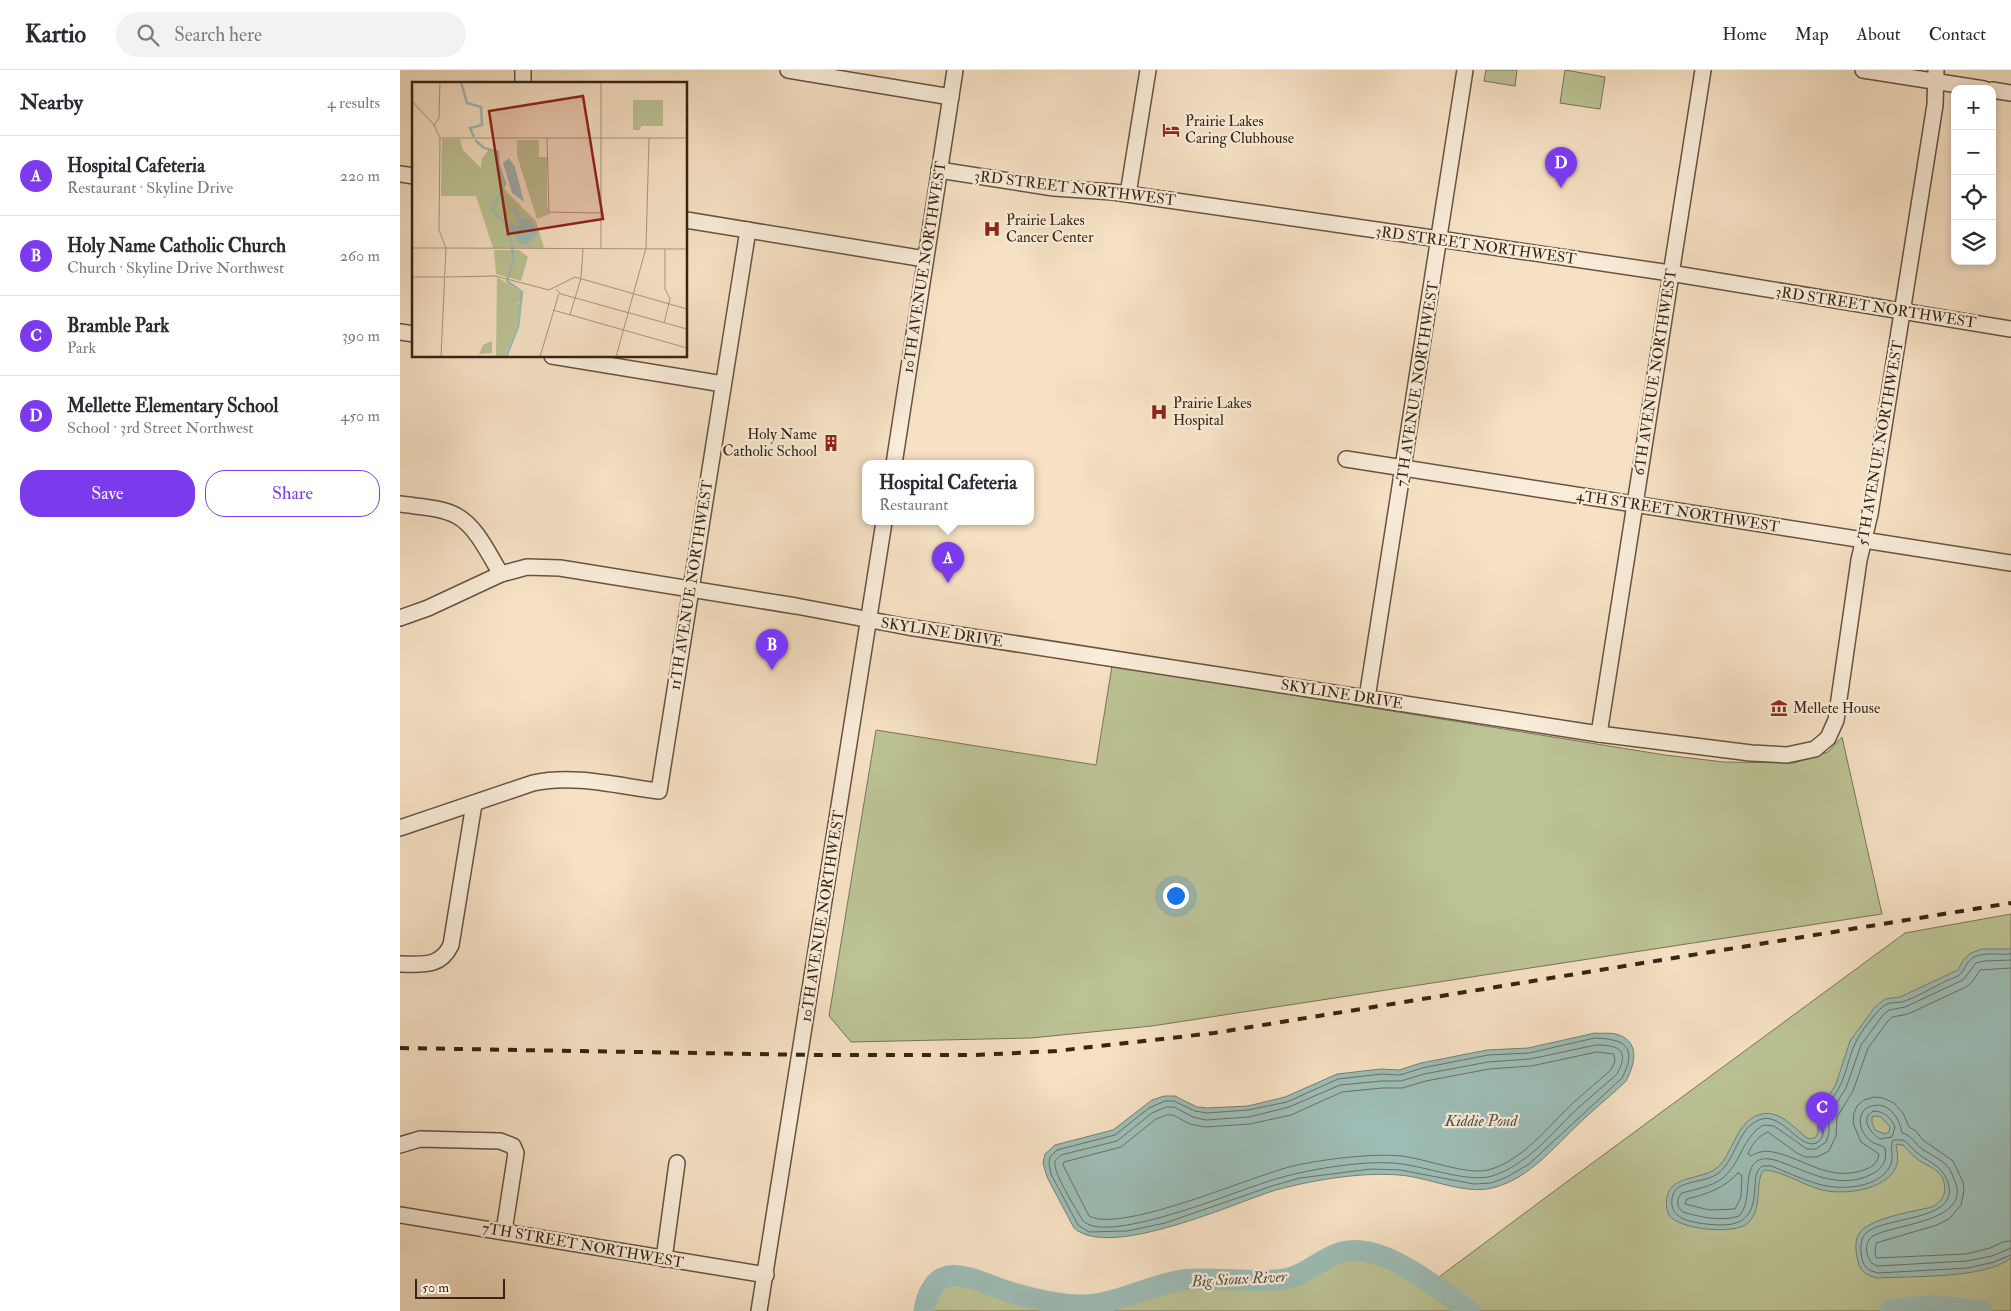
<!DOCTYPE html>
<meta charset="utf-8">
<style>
body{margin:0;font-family:"IM FELL Double Pica",serif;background:#f2f2f3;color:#2b2b33}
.controls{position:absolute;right:15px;top:15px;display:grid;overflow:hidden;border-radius:10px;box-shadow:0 2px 8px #0003}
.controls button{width:45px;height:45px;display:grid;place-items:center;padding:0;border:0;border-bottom:1px solid #e1e1e2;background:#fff;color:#2b2b33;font:25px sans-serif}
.scale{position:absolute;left:15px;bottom:12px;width:90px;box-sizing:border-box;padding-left:5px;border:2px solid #372414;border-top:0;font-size:14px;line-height:18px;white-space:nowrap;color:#372414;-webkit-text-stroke:4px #f9ecd9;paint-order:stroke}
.you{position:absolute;left:775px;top:825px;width:18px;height:18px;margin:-12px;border:4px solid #fff;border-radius:50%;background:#1a73e8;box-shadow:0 0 0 8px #1a73e833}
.badge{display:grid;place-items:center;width:32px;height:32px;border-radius:50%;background:#7c3aed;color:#fff;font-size:16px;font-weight:700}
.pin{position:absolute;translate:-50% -41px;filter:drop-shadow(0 1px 2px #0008)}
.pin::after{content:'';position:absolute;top:26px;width:18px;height:15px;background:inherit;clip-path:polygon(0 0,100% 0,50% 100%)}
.popup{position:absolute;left:462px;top:390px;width:172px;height:65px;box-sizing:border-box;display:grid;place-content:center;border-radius:10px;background:#fff;filter:drop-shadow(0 1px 4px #0005);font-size:16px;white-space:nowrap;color:#7c7c81}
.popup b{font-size:19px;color:#2b2b33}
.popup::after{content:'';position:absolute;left:50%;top:100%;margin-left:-10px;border:10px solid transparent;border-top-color:#fff}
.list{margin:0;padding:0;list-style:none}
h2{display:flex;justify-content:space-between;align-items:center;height:65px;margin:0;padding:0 20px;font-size:21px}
h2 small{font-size:16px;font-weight:400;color:#7c7c81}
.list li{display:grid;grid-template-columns:32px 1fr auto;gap:15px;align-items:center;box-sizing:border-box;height:80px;padding:0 20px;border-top:1px solid #e1e1e2}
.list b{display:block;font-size:19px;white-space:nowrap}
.list p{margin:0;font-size:16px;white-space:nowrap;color:#7c7c81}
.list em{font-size:16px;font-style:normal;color:#7c7c81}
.actions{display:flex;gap:10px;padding:15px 20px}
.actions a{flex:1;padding:11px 0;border:1px solid #7c3aed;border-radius:20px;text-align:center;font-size:18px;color:#7c3aed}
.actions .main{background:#7c3aed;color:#fff}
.icon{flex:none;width:28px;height:28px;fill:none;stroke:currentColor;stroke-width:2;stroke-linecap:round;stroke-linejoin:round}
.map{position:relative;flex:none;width:1611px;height:1241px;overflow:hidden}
header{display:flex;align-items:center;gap:30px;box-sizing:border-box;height:70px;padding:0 25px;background:#fff;border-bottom:1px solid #e1e1e2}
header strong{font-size:24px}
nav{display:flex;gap:28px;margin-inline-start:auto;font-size:18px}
.search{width:350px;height:45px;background:#f2f2f3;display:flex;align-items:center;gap:12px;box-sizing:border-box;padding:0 18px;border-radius:28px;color:#7c7c81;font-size:19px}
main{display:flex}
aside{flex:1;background:#fff}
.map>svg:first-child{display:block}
.green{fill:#bcc395;stroke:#7a7454}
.water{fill:#9dbdb6;stroke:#748075;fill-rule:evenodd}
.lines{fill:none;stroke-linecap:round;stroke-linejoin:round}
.shore{stroke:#6a7065;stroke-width:1}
.river{stroke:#9dbdb6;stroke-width:21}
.minor-casing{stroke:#675340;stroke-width:18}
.minor{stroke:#f9ecd9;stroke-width:15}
.rail{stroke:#372414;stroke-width:4;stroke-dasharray:9 9;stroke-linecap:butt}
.labels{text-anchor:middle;stroke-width:4.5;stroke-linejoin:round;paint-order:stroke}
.poi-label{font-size:15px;fill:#372414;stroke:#f9ecd9;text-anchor:start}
.street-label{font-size:15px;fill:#372414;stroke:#f9ecd9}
.water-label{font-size:16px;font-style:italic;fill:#565245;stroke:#f9ecd9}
.inset-river{fill:none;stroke:#9dbdb6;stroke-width:2.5}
.inset-road{fill:none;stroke:#aa957e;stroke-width:1}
.view{fill:#8f2418;fill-opacity:0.15;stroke:#8f2418;stroke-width:2.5}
.inset-edge{fill:none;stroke:#372414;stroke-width:2.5}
</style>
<header>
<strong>Kartio</strong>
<div class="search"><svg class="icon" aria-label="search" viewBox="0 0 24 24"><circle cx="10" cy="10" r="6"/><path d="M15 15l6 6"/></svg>Search here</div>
<nav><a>Home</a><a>Map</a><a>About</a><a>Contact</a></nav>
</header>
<main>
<aside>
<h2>Nearby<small>4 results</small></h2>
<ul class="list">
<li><span class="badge">A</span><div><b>Hospital Cafeteria</b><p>Restaurant · Skyline Drive</p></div><em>220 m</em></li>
<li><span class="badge">B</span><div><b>Holy Name Catholic Church</b><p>Church · Skyline Drive Northwest</p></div><em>260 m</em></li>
<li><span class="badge">C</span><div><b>Bramble Park</b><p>Park</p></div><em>390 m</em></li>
<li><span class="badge">D</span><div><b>Mellette Elementary School</b><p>School · 3rd Street Northwest</p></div><em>450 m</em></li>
</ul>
<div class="actions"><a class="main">Save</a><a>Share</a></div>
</aside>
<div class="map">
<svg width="1611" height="1241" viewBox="0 0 1611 1241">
<rect width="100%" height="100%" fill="#f6e1c4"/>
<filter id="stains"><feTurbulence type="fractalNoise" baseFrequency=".004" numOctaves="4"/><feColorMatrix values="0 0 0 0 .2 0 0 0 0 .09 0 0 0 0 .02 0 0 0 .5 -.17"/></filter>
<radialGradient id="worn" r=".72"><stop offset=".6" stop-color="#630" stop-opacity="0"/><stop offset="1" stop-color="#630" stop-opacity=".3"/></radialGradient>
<g class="green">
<path d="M 1086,0 L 1117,0 L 1115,16 L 1084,11 Z"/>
<path d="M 1165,0 L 1205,7 L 1200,39 L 1160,33 Z"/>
<path d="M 712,596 L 1265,685 L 1324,692 L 1394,693 L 1428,682 L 1442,667 L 1482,844 L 752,956 L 631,968 L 451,972 L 429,946 L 476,660 L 696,695 Z"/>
<path d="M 1611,844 L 1611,1241 L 524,1241 C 526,1227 533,1209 549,1206 C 566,1203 584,1214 600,1219 C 625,1227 663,1237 689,1234 C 709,1232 725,1225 744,1219 C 759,1214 775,1211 792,1209 C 822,1205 858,1215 886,1209 C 901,1205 913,1194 927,1188 C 964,1171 1001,1192 1031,1213 L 1153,1122 L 1505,863 Z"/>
</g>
<g class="water">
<path d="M 1582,879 L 1611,879 L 1611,1188 C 1585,1209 1511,1206 1477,1208 C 1468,1206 1459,1201 1458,1191 C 1456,1183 1454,1172 1459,1164 C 1466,1149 1515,1141 1532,1137 C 1545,1131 1549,1117 1540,1104 C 1535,1098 1526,1095 1520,1091 C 1513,1086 1508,1081 1503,1075 L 1496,1074 C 1497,1081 1499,1090 1496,1097 C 1486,1121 1440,1126 1419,1119 C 1401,1114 1383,1101 1364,1100 C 1354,1111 1364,1137 1348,1153 C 1336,1165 1279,1160 1269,1145 C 1266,1140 1266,1132 1267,1127 C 1271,1105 1302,1110 1317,1098 C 1334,1083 1336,1049 1362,1044 C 1380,1040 1394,1058 1407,1068 L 1411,1069 L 1416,1067 L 1418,1062 L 1418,1043 L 1436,1014 L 1450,971 L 1475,937 L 1485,929 L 1500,927 L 1558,900 L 1564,889 L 1571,883 ZM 1476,1046 L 1481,1047 L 1490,1057 L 1489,1062 L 1485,1064 L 1475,1060 L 1472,1053 L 1472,1047 Z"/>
<path d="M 1195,963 C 1202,964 1212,962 1219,965 C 1241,973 1234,996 1226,1011 C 1214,1023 1200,1034 1187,1046 C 1158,1072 1131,1109 1092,1118 C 1064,1125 1028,1107 999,1105 C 960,1102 913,1110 876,1120 C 834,1133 710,1190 674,1158 L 647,1107 L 643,1093 L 645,1084 L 655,1075 L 713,1060 L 752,1030 L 764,1026 L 775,1026 L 797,1037 L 807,1038 L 848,1036 L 885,1027 L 937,1004 L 981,999 L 999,1000 L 1021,993 L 1087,980 L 1128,978 Z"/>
</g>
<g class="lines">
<g class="shore">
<path d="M 1611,884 C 1599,885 1585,882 1574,887 C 1567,891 1566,897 1562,902 C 1559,907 1551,909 1546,911 C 1532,918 1517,927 1502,932 C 1497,933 1491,932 1487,934 C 1481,937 1477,942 1473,947 C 1467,955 1460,963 1456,972 C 1449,985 1447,1001 1441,1014 C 1437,1023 1430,1031 1425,1040 C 1420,1049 1428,1065 1418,1072 C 1402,1083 1383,1043 1362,1049 C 1342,1054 1337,1080 1326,1095 C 1314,1113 1296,1108 1279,1117 C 1275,1119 1272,1125 1272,1129 C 1269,1149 1291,1152 1306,1154 C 1340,1158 1354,1151 1355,1116 C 1356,1107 1355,1102 1362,1096 L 1371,1096 C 1387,1102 1405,1111 1422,1115 C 1443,1120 1479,1118 1490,1096 C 1495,1088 1489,1078 1493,1070 L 1503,1070 C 1508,1072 1510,1077 1514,1080 C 1526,1092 1541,1094 1547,1110 C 1564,1152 1487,1145 1466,1163 C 1459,1169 1460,1184 1463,1192 C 1465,1199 1471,1201 1478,1203 L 1568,1198 L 1594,1192 L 1611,1185"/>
<path d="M 1611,890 L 1584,891 L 1576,893 L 1563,910 L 1505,937 L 1489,940 L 1483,945 L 1461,975 L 1446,1018 L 1429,1045 L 1429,1063 L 1426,1072 L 1416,1079 L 1407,1079 L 1374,1056 L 1363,1055 C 1342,1068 1341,1093 1323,1108 C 1311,1117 1296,1119 1282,1123 C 1276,1128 1276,1137 1283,1142 C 1299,1147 1323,1152 1339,1146 C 1354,1130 1341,1099 1359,1090 C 1380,1080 1429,1129 1474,1103 C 1484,1097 1487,1089 1485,1078 C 1482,1075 1478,1075 1474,1073 C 1462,1067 1455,1050 1465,1039 C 1485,1027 1499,1045 1502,1063 C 1512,1065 1514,1073 1522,1079 C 1530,1084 1538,1088 1545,1094 C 1551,1099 1553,1107 1556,1114 C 1568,1152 1494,1154 1473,1166 C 1462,1172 1466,1194 1478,1196 L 1567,1191 L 1592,1186 L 1611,1178"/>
<path d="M 1611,898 L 1580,900 L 1573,911 L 1566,917 L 1508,944 L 1492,947 L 1488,951 L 1468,978 L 1453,1021 L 1437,1047 L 1436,1066 L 1429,1081 L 1417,1087 L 1405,1087 L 1397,1083 L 1368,1062 C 1358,1066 1352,1074 1348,1084 L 1351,1086 C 1358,1082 1365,1080 1373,1082 C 1406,1089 1428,1112 1464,1100 C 1472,1097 1478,1093 1479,1084 L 1461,1072 L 1453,1053 L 1454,1043 L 1457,1036 L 1464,1030 L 1474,1027 L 1483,1028 L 1494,1033 L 1503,1043 L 1509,1057 L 1516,1061 L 1523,1070 L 1553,1091 L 1563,1112 L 1564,1120 L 1561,1135 L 1549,1149 L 1537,1155 L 1476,1173 L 1475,1181 L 1476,1188 L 1566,1184 L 1590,1178 L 1603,1172 L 1611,1171"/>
<path d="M 1195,968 C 1225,969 1238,977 1222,1008 L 1129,1094 L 1107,1107 L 1091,1113 L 1074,1114 L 1000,1100 L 971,1099 L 900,1108 L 872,1116 L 765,1153 L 727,1161 L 689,1162 L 678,1155 L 651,1104 L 649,1093 L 650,1087 L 657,1080 L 715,1065 L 749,1038 L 765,1031 L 774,1031 L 795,1041 L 807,1043 L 848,1040 L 887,1032 L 938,1009 L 982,1004 L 1000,1005 L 1022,998 L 1088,985 L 1129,983 Z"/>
<path d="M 1196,975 C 1219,975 1230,980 1217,1004 C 1204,1016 1190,1027 1177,1039 C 1151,1064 1127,1095 1092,1106 C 1070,1113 1026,1097 1002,1094 C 969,1089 911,1099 879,1108 C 845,1117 709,1176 683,1151 C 677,1140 652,1102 655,1091 C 656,1089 659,1087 661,1085 L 717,1071 L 752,1043 L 766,1037 L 774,1037 L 793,1047 L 806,1050 L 849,1047 L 889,1037 L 940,1015 L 982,1011 L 1001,1011 L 1024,1004 L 1088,992 L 1130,989 Z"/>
<path d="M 1197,982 L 1214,984 L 1215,991 L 1211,1000 C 1199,1011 1186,1021 1174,1032 C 1149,1055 1123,1091 1088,1100 C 1066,1105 1026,1089 1002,1086 C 973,1083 926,1089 897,1095 C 855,1104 723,1164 689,1146 L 663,1095 L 664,1092 L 721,1077 L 756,1049 L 767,1045 L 773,1045 L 790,1054 L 805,1057 L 850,1054 L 891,1045 L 942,1022 L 982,1018 L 1002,1018 L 1026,1011 L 1089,999 L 1131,996 Z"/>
<path d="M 1474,1041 C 1484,1041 1491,1048 1495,1057 L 1492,1067 L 1480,1069 C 1470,1063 1459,1047 1474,1041 Z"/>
<path d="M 1338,1103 L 1342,1105 L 1341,1127 L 1335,1139 L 1309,1140 L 1285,1134 L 1287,1129 C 1307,1124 1323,1119 1338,1103 Z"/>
</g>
<g class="river">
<path d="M 524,1241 C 526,1227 533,1209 548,1206 C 569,1203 591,1217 610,1222 C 633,1229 661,1236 685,1235 C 719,1233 749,1215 783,1210 C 817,1206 851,1214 885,1209 C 905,1206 920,1189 939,1183 C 980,1169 1039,1219 1069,1241"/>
<path d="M 1490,1241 C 1520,1233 1552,1237 1582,1241"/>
</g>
<g class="minor-casing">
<g id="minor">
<path d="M 388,0 L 551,27"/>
<path d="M 1463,0 L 1584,19"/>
<path d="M 123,14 L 123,0"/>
<path d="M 1592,20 L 1611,23"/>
<path d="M 539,100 L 654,118 L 713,122 L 1039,169 L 1270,203 L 1611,259"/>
<path d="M 0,104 L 14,106"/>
<path d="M 728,124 L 748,0"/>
<path d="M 286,150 L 525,189"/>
<path d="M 0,262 L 14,264"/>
<path d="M 152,286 L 323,314"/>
<path d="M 946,389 L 1611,493"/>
<path d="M 494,394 L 555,0"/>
<path d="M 0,434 C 18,437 41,437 57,446 C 77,457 89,485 101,504"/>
<path d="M 0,548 L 28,538 L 101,504 L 127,497 L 160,498 L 396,536 L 508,557 L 1199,664 L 1351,683 L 1387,685 L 1415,679 L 1428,668 L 1436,650 L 1459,490 L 1470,444 L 1535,35 L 1536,0"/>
<path d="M 967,628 L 1065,0"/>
<path d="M 1199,664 L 1303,0"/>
<path d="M 0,758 L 133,713 C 174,704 218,716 259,721 L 348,160"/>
<path d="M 0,894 C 22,894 40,898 51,875 L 74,734"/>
<path d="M 0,1075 L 20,1069 L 100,1071 L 113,1076 L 116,1083 L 104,1161"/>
<path d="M 0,1145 L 366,1205"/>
<path d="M 264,1189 L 277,1093"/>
<path d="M 359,1241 L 484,452"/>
</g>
</g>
<use href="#minor" class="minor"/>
<path class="rail" d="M 0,978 L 414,985 L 576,985 L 656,981 L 814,963 L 1611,833"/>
</g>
<defs>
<g id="hotel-bare" transform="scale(1.35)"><path d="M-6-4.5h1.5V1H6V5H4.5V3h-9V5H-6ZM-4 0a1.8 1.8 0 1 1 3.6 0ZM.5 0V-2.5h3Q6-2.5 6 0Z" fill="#8f2418" stroke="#f9ecd9" stroke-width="2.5" paint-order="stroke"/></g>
<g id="hospital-bare" transform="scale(1.35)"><path d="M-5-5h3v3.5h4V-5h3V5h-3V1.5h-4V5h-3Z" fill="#8f2418" stroke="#f9ecd9" stroke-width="2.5" paint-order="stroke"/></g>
<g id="building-bare" transform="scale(1.35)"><path d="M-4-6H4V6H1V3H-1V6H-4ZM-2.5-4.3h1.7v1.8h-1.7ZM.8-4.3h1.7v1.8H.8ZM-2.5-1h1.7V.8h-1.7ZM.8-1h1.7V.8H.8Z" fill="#8f2418" stroke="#f9ecd9" stroke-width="2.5" paint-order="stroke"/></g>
<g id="museum-bare" transform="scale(1.35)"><path d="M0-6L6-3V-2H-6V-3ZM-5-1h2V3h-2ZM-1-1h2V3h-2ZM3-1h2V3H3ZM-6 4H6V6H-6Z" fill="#8f2418" stroke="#f9ecd9" stroke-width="2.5" paint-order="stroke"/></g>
</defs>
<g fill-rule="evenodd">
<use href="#hotel-bare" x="771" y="60"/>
<use href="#hospital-bare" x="592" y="159"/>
<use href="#hospital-bare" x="759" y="342"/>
<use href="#building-bare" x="431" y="373"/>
<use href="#museum-bare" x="1379" y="638"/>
</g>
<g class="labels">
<g class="poi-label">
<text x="785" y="56">Prairie Lakes<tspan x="785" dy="17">Caring Clubhouse</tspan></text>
<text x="606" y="155">Prairie Lakes<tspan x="606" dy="17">Cancer Center</tspan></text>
<text x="773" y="338">Prairie Lakes<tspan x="773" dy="17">Hospital</tspan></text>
<text x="417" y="369" text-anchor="end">Holy Name<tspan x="417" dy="17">Catholic School</tspan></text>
<text x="1393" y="643">Mellete House</text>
</g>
<g class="street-label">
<text transform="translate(675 118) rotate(7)" y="5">3RD STREET NORTHWEST</text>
<text transform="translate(1076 175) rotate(8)" y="5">3RD STREET NORTHWEST</text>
<text transform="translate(524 197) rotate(-81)" y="5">10TH AVENUE NORTHWEST</text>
<text transform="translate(1476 237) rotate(9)" y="5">3RD STREET NORTHWEST</text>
<text transform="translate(1255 302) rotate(-81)" y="5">6TH AVENUE NORTHWEST</text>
<text transform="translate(1017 314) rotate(-81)" y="5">7TH AVENUE NORTHWEST</text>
<text transform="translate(1480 373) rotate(-80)" y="5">5TH AVENUE NORTHWEST</text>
<text transform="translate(1278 441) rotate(9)" y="5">4TH STREET NORTHWEST</text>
<text transform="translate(291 515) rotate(-81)" y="5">11TH AVENUE NORTHWEST</text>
<text transform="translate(542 562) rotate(9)" y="5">SKYLINE DRIVE</text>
<text transform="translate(942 624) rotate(9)" y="5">SKYLINE DRIVE</text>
<text transform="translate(422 846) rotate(-81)" y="5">10TH AVENUE NORTHWEST</text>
<text transform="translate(183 1175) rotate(10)" y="5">7TH STREET NORTHWEST</text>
</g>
<g class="water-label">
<text x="1081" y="1056">Kiddie Pond</text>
<text transform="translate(839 1208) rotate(-3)" y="6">Big Sioux River</text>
</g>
</g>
<g transform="translate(12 12)">
<rect width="275" height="275" fill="#f6e1c4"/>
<path d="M 221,18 L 251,18 L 251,44 L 229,44 L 228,48 L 221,48 ZM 30,57 L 48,57 L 51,68 L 69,86 L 70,76 L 77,68 L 86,70 L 92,107 L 124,139 L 132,166 L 81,166 L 64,114 L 29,114 ZM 105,58 L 127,58 L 127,75 L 135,75 L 135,123 L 138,132 L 125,137 L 105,74 ZM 82,168 L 107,168 L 116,175 L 109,199 L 84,192 ZM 85,195 L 110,211 L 109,219 L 100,223 L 109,220 L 104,247 L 92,275 L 84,275 ZM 80,259 L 80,271 L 67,272 L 71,263 Z" fill="#bcc395"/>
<path d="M 97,76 L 103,85 L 112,120 L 100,111 L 91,81 ZM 101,124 L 108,130 L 107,135 L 119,138 L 126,153 L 113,163 L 108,162 L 99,148 L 98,139 L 104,145 L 108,141 L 104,139 L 104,131 L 99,130 Z" fill="#9dbdb6"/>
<path class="inset-river" d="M 49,0 L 55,21 L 69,25 L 70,43 L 58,46 L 62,55M 63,58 L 72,66 L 86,70 L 86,81 L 93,102 L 80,128 L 96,144 L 102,176 L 95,199 L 110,210 L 106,245 L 94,275"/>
<path class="inset-road" d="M 189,0 L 189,167M 0,19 L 22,43 L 28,56 L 27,148 L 34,166 L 29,275M 22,43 L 27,36 L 28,0M 28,56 L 275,56M 135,56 L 137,130 L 189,131M 0,166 L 34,166M 34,166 L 275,167M 0,195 L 33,195M 34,195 L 83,194 L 137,208 L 163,195 L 275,227M 144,207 L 149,212 L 275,247M 141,228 L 275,266M 158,233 L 169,196 L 171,167M 252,241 L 258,217 L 253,207 L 253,167M 128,275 L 147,211M 204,275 L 234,166 L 237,56"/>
<path class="view" d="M 171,14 L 191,137 L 96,152 L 77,29 Z"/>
<rect width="275" height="275" class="inset-edge"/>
</g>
<rect width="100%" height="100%" filter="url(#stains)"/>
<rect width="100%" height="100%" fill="url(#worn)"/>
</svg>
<div class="controls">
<button>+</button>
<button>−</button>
<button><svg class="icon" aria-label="locate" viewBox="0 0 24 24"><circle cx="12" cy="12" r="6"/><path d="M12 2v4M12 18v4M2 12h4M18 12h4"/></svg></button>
<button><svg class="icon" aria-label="layers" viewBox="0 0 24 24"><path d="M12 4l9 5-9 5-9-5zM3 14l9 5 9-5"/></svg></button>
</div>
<div class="scale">50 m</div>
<div class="you"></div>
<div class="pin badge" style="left:548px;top:513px">A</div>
<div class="popup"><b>Hospital Cafeteria</b>Restaurant</div>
<div class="pin badge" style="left:372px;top:600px">B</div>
<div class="pin badge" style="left:1422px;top:1063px">C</div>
<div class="pin badge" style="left:1161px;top:118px">D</div>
</div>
</main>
